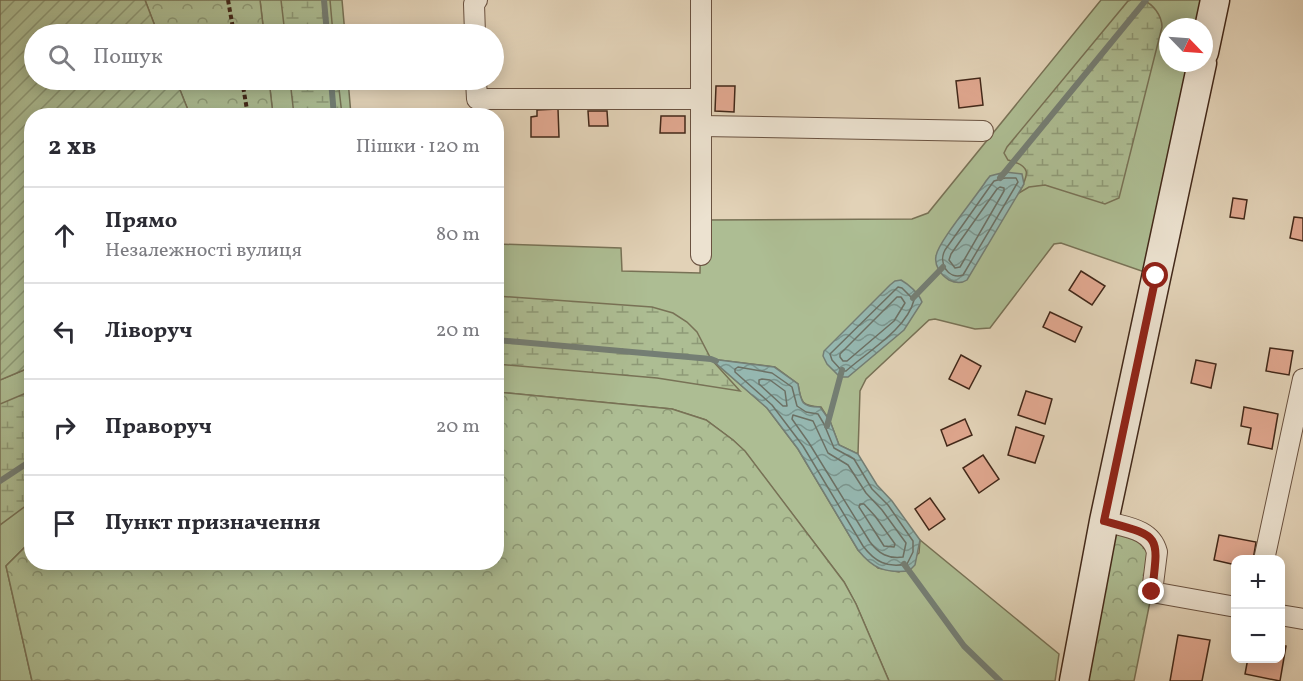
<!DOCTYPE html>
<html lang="uk">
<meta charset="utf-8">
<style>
body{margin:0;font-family:Vollkorn,serif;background:#f2f2f3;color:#2b2b33}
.controls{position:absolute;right:18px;bottom:18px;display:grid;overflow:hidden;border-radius:12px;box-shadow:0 3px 15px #0003}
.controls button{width:54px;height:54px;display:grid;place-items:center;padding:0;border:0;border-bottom:2px solid #e1e1e2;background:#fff;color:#2b2b33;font:30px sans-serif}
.compass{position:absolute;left:1159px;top:18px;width:54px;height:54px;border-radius:50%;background:#fff;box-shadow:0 3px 15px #0003;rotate:115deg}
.stop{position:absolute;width:18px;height:18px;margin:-14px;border:4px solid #8f2418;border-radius:50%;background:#fff}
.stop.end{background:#8f2418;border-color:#fff;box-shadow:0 2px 6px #0008}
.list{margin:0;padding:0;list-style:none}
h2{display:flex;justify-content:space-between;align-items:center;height:78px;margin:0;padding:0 24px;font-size:26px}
h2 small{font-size:20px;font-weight:400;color:#7c7c81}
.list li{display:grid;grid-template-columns:39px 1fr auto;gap:18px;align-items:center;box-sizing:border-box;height:96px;padding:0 24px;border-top:2px solid #e1e1e2}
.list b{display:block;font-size:22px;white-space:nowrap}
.list p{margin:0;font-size:20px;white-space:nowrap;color:#7c7c81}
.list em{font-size:20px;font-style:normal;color:#7c7c81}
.icon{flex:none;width:33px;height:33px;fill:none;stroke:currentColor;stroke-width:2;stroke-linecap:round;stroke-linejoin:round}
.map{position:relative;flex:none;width:1303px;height:681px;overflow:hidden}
.search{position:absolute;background:#fff;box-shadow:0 3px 15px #0003;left:24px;top:24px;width:480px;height:66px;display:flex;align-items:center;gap:15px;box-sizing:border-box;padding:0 21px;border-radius:33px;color:#7c7c81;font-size:22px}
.panel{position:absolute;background:#fff;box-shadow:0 3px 15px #0003;left:24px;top:108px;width:480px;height:462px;border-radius:24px}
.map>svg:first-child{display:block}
.grass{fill:#adbd93;stroke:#787256;stroke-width:1.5}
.forest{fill:url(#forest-crowns);stroke:#787256;stroke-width:1.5}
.wetland{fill:url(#wetland-marsh);stroke:#787256;stroke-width:1.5}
.garden{fill:url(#garden-furrows);stroke:#787256;stroke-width:1.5}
.water{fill:url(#water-waves);stroke:#747e74;stroke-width:1.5}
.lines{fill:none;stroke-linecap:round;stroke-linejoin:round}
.shore{stroke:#6c7064;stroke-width:1.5}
.stream{stroke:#747e74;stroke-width:6}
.building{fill:#e0a78f;stroke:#422819;stroke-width:1.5}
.minor-casing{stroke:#6a5240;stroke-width:22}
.secondary-casing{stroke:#422819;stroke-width:31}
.path{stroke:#422819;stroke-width:4;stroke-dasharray:4.5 3;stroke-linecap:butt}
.minor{stroke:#ece2d0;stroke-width:20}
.secondary{stroke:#ece2d0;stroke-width:28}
.route{stroke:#8f2418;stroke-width:8}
</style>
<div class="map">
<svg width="1303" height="681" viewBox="0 0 1303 681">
<defs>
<pattern id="forest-crowns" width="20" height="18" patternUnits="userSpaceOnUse" patternTransform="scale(1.5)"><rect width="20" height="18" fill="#adbd93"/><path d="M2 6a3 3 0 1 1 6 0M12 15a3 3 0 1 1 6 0" fill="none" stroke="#8e9a77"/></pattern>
<pattern id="wetland-marsh" width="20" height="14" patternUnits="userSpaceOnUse" patternTransform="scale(1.5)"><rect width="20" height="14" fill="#adbd93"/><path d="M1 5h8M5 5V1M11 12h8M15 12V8" fill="none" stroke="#8e9a77"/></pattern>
<pattern id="garden-furrows" width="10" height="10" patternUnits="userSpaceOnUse" patternTransform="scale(1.5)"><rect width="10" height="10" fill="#adbd93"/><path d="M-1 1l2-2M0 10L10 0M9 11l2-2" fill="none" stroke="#8e9a77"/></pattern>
<pattern id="water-waves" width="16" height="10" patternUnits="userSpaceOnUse" patternTransform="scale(1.5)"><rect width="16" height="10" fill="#95b7b0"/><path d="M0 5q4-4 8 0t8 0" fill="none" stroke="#7b958e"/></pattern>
</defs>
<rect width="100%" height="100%" fill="#e2d2b7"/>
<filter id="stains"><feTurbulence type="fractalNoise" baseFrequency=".00333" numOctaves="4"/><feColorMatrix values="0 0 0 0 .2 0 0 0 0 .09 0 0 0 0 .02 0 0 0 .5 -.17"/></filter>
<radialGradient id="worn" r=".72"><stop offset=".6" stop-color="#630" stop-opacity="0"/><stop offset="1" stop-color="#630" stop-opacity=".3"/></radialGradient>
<g class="grass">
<path d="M 260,0 L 342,0 L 345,34 L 264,34 Z"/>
<path d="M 1101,0 L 1215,0 L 1204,27 L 1168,27 L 1168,63 L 1202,63 L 1156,276 L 1061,243 L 1054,244 L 990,328 L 975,329 L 935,319 L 929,320 L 866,379 L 860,391 L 858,454 L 839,445 L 830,421 L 821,407 C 801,406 801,402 798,384 L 775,367 L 711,359 L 767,408 L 798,449 L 858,550 L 878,568 L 899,572 L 919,553 L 920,540 L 1059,654 L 1055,681 L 889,681 L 856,604 L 844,582 L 745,452 L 733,440 L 706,420 L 672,409 L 497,392 L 497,244 L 621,248 L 622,271 L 700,273 L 701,220 L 912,219 L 928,213 Z"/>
<path d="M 269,80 L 348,80 L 351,115 L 273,115 Z"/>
<path d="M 31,367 L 31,541 L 6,566 L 32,681 L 0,681 L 0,380 Z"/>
</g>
<g class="forest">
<path d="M 145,0 L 260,0 L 264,34 L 158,34 Z"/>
<path d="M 176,80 L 269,80 L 273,115 L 190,115 Z"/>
<path d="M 497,392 L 672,409 L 706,420 L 733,440 L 745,451 L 844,582 L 856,604 L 889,681 L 32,681 L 6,566 L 31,541 L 32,562 L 496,562 Z"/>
<path d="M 1104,521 L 1148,535 L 1152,592 L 1134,681 L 1075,681 Z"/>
</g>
<g class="wetland">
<path d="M 281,0 L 330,0 L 333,34 L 285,34 Z"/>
<path d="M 1131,0 C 1135,0 1138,0 1142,0 C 1153,3 1162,16 1162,27 L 1119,198 L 1105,204 L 1045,185 L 1029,187 L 1019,193 C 1029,174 1032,166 1008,160 L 1004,153 L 1007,147 L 1128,1 Z"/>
<path d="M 290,80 L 338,80 L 342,115 L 294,115 Z"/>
<path d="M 496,296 L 652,307 L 673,313 L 687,322 L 697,332 L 711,359 L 740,391 L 657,378 L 497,364 Z"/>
<path d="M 31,391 L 31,502 L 0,525 L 0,404 Z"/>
</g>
<path class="garden" d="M 0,0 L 145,0 L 158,34 L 34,34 L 34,80 L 176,80 L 190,115 L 32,116 L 31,367 L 0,380 Z"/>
<g class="water">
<path d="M 1005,172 L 1022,174 L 1024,184 L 967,280 C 961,284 955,283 949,280 C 941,275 934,266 936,256 C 938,242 976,197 986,181 L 990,176 Z"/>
<path d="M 901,280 C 908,284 919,293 922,302 L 904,330 L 848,377 L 840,377 L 827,364 L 823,356 L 824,351 L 890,285 L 895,281 Z"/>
<path d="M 711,359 L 774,367 L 798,384 C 801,402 801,407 820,407 L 830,421 L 839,445 L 858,454 L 877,485 L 892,501 L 920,540 L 915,565 L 909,571 C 885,573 873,569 858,550 L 798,449 L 767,408 Z"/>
</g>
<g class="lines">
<g class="shore">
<path d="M 1005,178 L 1016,178 L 1018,182 L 963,275 C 948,280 938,263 945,250 L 991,185 L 994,181 Z"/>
<path d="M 1000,187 L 1004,188 L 1004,191 L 960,267 L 955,268 L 949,260 L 951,254 L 997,189 Z"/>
<path d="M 898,287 L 902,288 L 914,300 C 907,329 867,352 846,371 L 842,371 L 832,360 L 830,354 Z"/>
<path d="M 897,297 L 901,297 L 905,303 L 894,321 L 847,361 L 843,361 L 840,357 L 840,354 Z"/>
<path d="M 738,367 L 772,373 L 792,387 L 797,406 L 806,412 L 818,414 L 824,424 L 834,448 L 854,459 L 872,489 L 888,505 L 913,541 L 913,552 L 907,564 C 887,568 875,562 863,546 L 803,446 L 772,405 L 735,372 L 735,369 Z"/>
<path d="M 762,379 L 770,380 L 785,391 L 787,406 L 783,406 L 759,384 L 759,380 Z"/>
<path d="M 793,415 L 813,421 L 828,453 L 848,465 L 866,493 L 882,510 L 906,543 L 903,557 C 888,559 879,554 870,542 L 809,443 L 792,419 Z"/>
<path d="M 860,504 L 864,504 L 875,516 L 895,544 L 894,547 L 884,546 L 859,507 Z"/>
</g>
<g class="stream">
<path d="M 324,0 L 327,34"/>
<path d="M 331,80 L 334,116"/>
<path d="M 1000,178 L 1146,0"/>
<path d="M 913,298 L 943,267"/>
<path d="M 496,340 L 711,359 L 716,361"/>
<path d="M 827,426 L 842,370"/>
<path d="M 0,481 L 32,460"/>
<path d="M 904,564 L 964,646 L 1000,681"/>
</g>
</g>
<g class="building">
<path d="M 980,78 L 983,105 L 959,108 L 956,81 Z"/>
<path d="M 716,86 L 735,86 L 734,112 L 715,111 Z"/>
<path d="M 558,109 L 559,137 L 531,137 L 531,117 L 537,116 L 537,110 Z"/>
<path d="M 588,111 L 607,111 L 608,126 L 589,126 Z"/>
<path d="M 661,116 L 685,116 L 685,133 L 660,133 Z"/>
<path d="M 1233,198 L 1247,200 L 1244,219 L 1230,217 Z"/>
<path d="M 1294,217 L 1303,218 L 1303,241 L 1290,238 Z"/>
<path d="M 1081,271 L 1105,286 L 1092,305 L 1069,290 Z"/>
<path d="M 1050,312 L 1082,327 L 1075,342 L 1043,327 Z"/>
<path d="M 1270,348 L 1293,351 L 1289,375 L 1266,371 Z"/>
<path d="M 961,355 L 981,366 L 969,389 L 949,379 Z"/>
<path d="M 1196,360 L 1216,364 L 1211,388 L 1191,383 Z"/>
<path d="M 1026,391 L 1052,399 L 1045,424 L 1018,415 Z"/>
<path d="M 1244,407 L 1278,414 L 1272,449 L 1248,444 L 1251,428 L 1241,426 Z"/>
<path d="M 965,419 L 972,435 L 947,446 L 941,430 Z"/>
<path d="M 1016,427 L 1044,436 L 1035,463 L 1008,455 Z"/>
<path d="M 983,455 L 999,479 L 979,493 L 963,468 Z"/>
<path d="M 930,498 L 945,519 L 929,530 L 915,509 Z"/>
<path d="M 1219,535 L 1256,542 L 1253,560 L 1236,560 L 1236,565 L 1214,560 Z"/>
<path d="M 1178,635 L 1210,640 L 1202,681 L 1170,681 Z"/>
<path d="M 1280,645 L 1286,646 L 1280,681 L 1245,674 L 1248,658 L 1280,658 Z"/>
</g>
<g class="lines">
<g class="minor-casing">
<g id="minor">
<path d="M 701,0 L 701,255"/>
<path d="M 475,34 L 474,4 L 477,0"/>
<path d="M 476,80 L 477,99 L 701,99"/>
<path d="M 701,126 L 983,131"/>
<path d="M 1107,509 L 1104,521 C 1124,527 1151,528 1157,552 L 1152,592 L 1236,607"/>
<path d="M 1264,560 L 1303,379"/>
<path d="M 1280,615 L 1303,619"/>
</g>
</g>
<g class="secondary-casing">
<g id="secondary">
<path d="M 1204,52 L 1215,0"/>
<path d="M 1074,681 L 1104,521 L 1202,63"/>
</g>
</g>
<g class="path">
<path d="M 228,0 L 234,34"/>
<path d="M 242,80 L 248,116"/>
</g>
<use href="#minor" class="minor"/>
<use href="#secondary" class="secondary"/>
</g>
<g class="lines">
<path class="route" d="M 1152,592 C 1159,533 1161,537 1104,521 L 1156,276"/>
</g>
<rect width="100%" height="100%" filter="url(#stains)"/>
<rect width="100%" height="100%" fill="url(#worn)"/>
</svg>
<div class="controls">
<button>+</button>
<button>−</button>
</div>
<svg class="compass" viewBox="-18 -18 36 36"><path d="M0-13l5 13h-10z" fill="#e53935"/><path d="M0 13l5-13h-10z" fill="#7c7c81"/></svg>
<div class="stop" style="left:1156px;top:276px"></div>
<div class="stop end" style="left:1152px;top:592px"></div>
<div class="search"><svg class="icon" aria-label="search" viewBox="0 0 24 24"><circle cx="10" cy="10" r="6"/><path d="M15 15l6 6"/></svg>Пошук</div>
<section class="panel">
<h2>2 хв<small>Пішки · 120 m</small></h2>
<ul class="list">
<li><svg class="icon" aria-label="ahead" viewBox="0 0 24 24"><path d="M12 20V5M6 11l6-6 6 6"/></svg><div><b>Прямо</b><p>Незалежності вулиця</p></div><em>80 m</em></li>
<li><svg class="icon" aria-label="left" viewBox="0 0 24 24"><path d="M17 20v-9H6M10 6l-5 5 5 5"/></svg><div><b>Ліворуч</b></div><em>20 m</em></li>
<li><svg class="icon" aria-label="right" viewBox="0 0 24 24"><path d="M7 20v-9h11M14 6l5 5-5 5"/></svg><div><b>Праворуч</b></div><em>20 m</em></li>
<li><svg class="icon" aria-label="arrive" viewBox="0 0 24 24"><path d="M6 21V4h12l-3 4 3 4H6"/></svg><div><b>Пункт призначення</b></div></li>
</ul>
</section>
</div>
